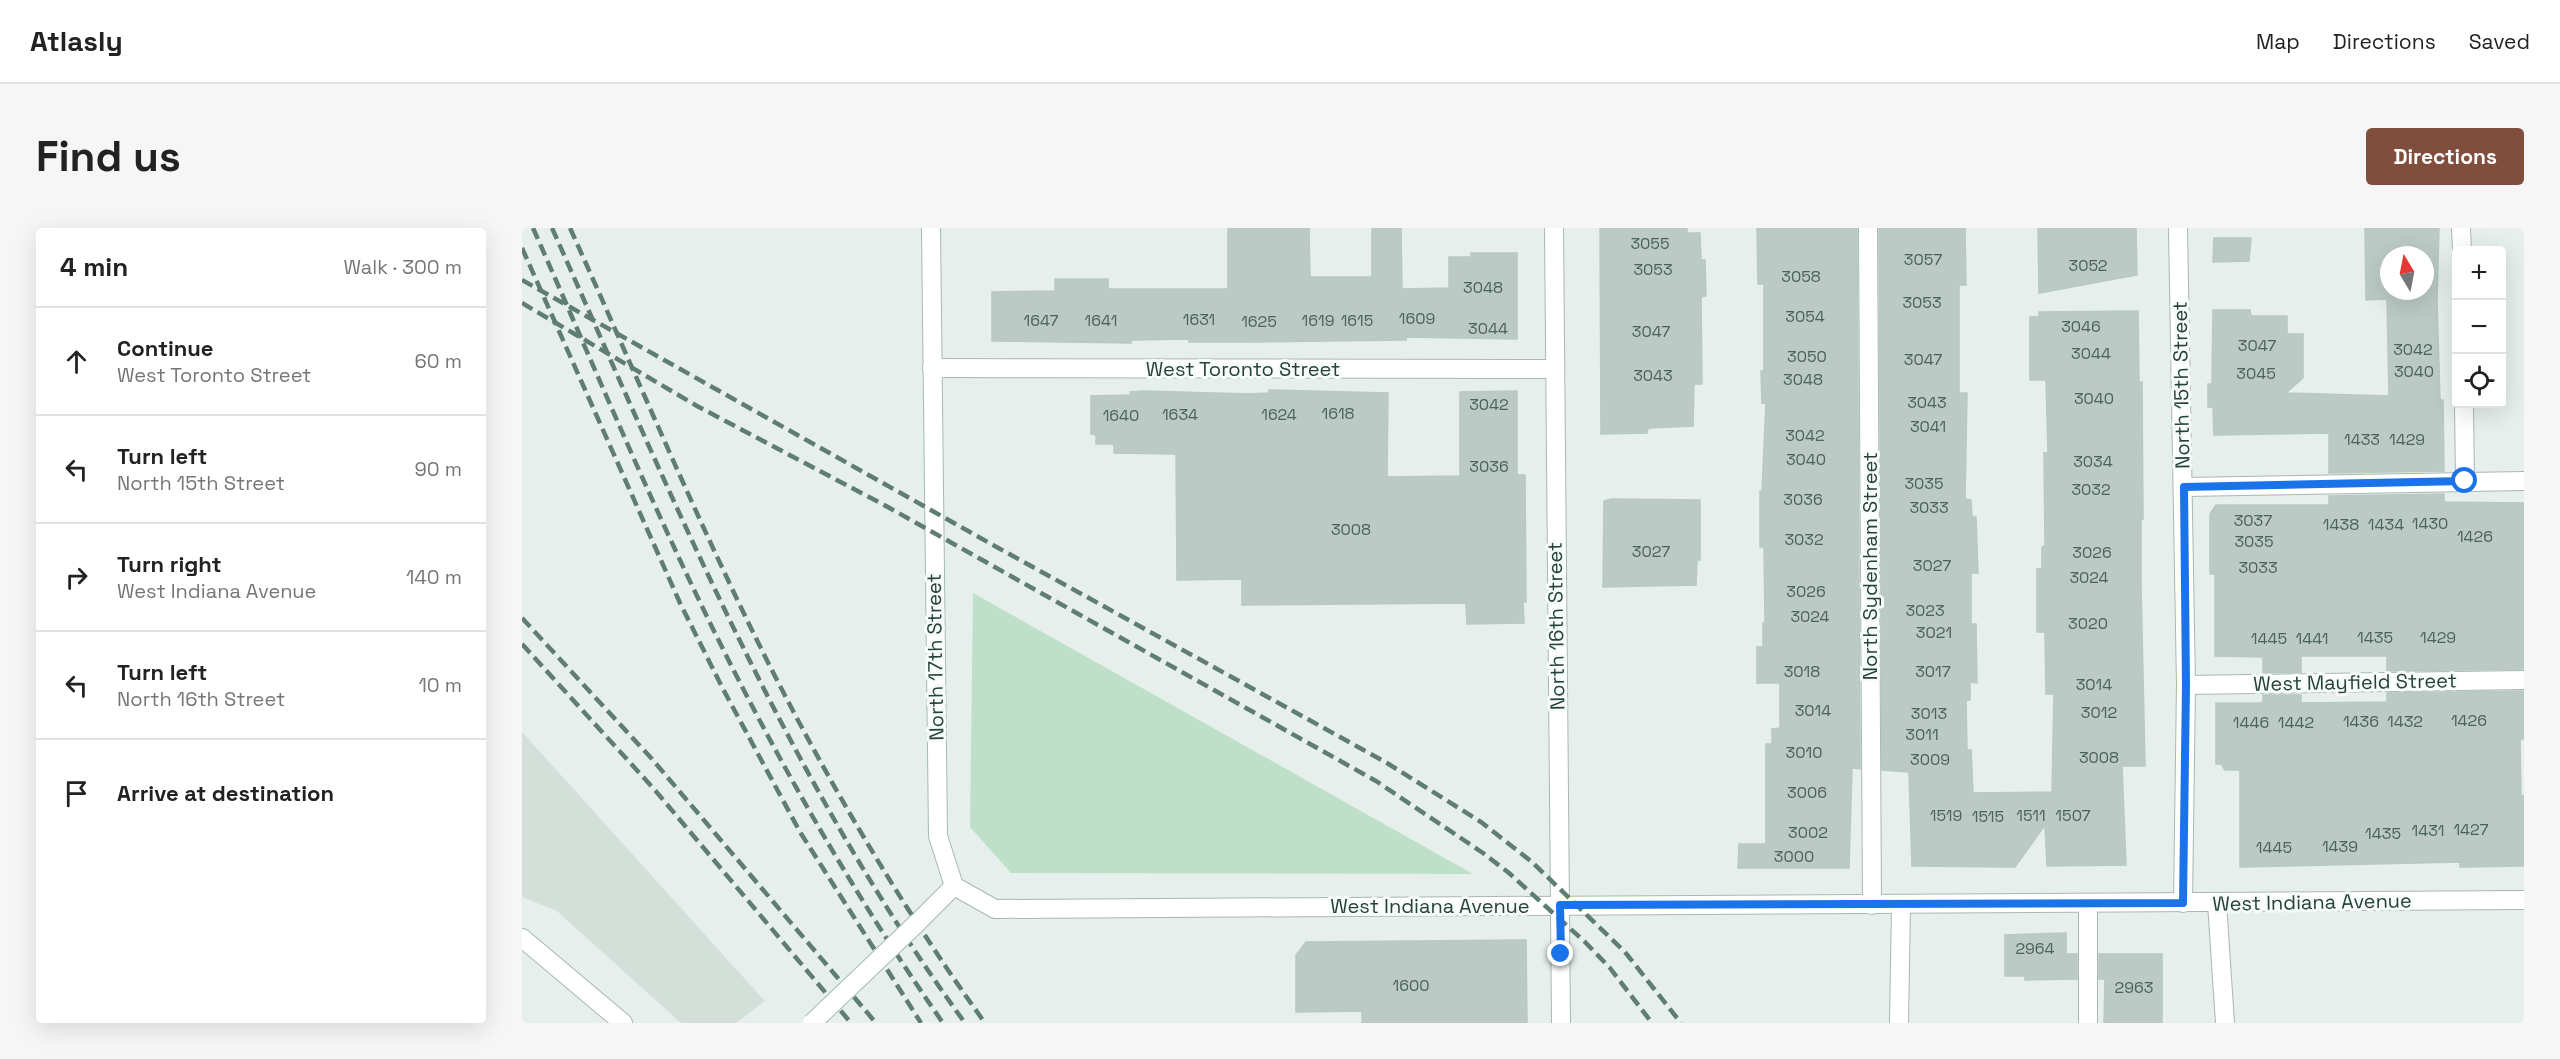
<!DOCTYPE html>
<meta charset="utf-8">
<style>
body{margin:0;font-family:"Space Grotesk",sans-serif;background:#f6f6f6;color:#222}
.controls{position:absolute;right:18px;top:18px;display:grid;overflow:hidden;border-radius:6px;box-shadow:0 6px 24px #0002}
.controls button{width:54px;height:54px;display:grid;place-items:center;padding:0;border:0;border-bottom:2px solid #e0e0e0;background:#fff;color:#222;font:30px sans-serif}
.compass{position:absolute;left:1858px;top:18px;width:54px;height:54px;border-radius:50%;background:#fff;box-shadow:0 6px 24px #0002;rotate:350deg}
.stop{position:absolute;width:18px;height:18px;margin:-14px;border:4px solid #1a73e8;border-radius:50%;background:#fff}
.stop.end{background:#1a73e8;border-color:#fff;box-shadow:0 2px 6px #0008}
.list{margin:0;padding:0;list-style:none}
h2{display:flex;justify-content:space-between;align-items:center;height:78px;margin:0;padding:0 24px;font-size:26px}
h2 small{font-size:20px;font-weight:400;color:#767676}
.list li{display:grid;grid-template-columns:39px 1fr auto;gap:18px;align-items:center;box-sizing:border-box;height:108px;padding:0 24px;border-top:2px solid #e0e0e0}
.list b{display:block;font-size:22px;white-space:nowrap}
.list p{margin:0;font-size:20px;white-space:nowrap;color:#767676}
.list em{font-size:20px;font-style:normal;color:#767676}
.icon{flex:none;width:33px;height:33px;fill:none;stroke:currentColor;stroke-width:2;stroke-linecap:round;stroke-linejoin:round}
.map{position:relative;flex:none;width:2002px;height:795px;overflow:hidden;border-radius:6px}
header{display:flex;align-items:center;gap:36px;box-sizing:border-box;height:84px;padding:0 30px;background:#fff;border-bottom:2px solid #e0e0e0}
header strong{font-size:28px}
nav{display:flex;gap:33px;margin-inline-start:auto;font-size:21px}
.intro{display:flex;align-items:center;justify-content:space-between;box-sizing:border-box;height:144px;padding:0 36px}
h1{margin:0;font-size:42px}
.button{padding:15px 27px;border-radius:6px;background:#804e3d;color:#fff;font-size:21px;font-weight:700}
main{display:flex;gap:36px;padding:0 36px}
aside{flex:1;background:#fff;border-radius:6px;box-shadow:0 6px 24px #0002}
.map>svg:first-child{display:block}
.built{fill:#d4dfda}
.green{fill:#bfe0c8}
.building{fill:#bbcac4;stroke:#b8c9c2;stroke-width:1.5;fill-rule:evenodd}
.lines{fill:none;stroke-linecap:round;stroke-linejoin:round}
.street-casing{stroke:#a8b8b2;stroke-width:20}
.secondary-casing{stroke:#a4bbb3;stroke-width:20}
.street{stroke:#fff;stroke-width:18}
.secondary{stroke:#fff;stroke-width:18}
.rail{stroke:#5f7d75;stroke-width:4.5;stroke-dasharray:12 6;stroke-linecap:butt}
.secondary-bridge-casing{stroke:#a4bbb3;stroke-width:20;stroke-linecap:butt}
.secondary-bridge{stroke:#fff;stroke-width:18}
.route{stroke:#1a73e8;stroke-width:8}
.labels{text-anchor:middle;stroke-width:6;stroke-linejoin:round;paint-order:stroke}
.number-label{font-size:16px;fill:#4a645c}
.street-label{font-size:20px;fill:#24423a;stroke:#f7fbf9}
</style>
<header>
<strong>Atlasly</strong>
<nav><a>Map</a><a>Directions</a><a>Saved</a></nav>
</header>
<div class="intro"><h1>Find us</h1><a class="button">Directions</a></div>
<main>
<aside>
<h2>4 min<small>Walk · 300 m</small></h2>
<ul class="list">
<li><svg class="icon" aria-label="ahead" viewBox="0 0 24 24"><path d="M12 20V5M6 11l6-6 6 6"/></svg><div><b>Continue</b><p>West Toronto Street</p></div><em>60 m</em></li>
<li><svg class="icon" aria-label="left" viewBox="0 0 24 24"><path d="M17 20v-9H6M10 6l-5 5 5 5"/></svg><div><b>Turn left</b><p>North 15th Street</p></div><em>90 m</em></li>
<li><svg class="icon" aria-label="right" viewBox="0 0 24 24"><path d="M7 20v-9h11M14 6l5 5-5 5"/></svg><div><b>Turn right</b><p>West Indiana Avenue</p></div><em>140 m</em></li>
<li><svg class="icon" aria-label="left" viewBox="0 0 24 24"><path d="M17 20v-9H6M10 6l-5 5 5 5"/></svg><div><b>Turn left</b><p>North 16th Street</p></div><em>10 m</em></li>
<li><svg class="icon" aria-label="arrive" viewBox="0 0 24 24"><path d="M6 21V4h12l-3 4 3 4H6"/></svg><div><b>Arrive at destination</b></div></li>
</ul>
</aside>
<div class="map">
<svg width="2002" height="795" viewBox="0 0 2002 795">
<rect width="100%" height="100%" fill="#e6efeb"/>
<path class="built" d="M 0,504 L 243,773 L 214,795 L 159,795 L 35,683 L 0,669 Z"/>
<path class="green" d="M 451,365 L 951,646 L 489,645 L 448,599 Z"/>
<g class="building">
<path d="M 706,0 L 787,0 L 788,49 L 850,49 L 850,0 L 879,0 L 880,61 L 927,60 L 927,29 L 949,29 L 949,25 L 995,25 L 995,111 L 884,109 L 884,112 L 723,114 L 667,114 L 667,111 L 609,112 L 609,115 L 470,113 L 470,64 L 533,63 L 533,51 L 586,51 L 586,61 L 706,61 Z"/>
<path d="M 1078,0 L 1165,0 L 1165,5 L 1178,5 L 1179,32 L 1183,32 L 1184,68 L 1179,69 L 1180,156 L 1172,156 L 1171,198 L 1126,200 L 1125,205 L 1079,206 Z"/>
<path d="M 1235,0 L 1335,0 L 1338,541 L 1330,540 L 1327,640 L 1216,640 L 1217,616 L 1244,616 L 1244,516 L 1250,516 L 1250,501 L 1258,500 L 1258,455 L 1235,455 L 1235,419 L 1241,419 L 1241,395 L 1243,395 L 1242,319 L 1238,319 L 1238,263 L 1240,263 L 1244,175 L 1240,175 L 1239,143 L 1242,143 L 1242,56 L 1236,56 Z"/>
<path d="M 1357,0 L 1443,0 L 1444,57 L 1437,57 L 1437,165 L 1445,165 L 1443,271 L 1449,272 L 1450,289 L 1454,289 L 1456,345 L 1449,345 L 1449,396 L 1454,396 L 1455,455 L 1448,454 L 1448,472 L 1444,472 L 1445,522 L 1449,522 L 1451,565 L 1530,564 L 1532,466 L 1524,466 L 1523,404 L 1515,404 L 1515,341 L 1520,341 L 1520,319 L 1523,318 L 1522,225 L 1526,225 L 1524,152 L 1508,152 L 1508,89 L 1517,89 L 1517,84 L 1616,83 L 1617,154 L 1620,154 L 1621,291 L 1619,291 L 1619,357 L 1623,538 L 1600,538 L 1604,637 L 1525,638 L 1523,597 L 1493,639 L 1390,638 L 1387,544 L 1360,542 Z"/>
<path d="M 1516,0 L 1614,0 L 1615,47 L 1517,65 Z"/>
<path d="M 1843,0 L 1917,0 L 1915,73 L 1918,172 L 1921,172 L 1922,243 L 1807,245 L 1807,205 L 1692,207 L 1691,179 L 1686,179 L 1686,156 L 1690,156 L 1691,82 L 1728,82 L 1729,88 L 1765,88 L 1765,106 L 1781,106 L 1781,150 L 1764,165 L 1867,168 L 1865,71 L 1844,72 ZM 1867,27 L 1903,27 L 1903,63 L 1867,63 Z"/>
<path d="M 1692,10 L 1729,10 L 1727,33 L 1691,34 Z"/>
<path d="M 747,162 L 866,165 L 865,249 L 938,248 L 938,164 L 995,163 L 995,247 L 1003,247 L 1004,374 L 1001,374 L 1002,395 L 945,396 L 944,375 L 720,377 L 720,351 L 655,352 L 654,226 L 592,225 L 592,216 L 574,216 L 574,207 L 569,206 L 569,168 L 609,167 L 608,164 L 622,163 L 727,166 L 747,165 Z"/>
<path d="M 1922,266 L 1922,274 L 2002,275 L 2002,441 L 1865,443 L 1865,428 L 1779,428 L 1779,444 L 1741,445 L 1741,429 L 1693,428 L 1693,346 L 1688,346 L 1688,286 L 1694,277 L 1807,277 L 1807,268 Z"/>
<path d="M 1089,271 L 1178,272 L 1178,332 L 1175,332 L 1174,357 L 1081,359 L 1082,273 Z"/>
<path d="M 2002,463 L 2002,511 L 1998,511 L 1999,568 L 2002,568 L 2002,638 L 1938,639 L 1938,634 L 1718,639 L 1718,542 L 1703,542 L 1699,536 L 1694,536 L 1694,475 L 1741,475 L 1741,467 L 1779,467 L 1779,475 L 1865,474 L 1865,465 Z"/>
<path d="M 1544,705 L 1544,726 L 1555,726 L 1555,751 L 1503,752 L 1503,748 L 1483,748 L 1483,707 Z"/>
<path d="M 1004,712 L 1005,795 L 840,795 L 840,783 L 774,784 L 774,727 L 784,714 Z"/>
<path d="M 1577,726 L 1640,726 L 1640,795 L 1582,795 L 1583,751 L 1577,751 Z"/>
</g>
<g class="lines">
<g class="street-casing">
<g id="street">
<path d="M 1032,0 L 1039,795"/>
<path d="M 1346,0 L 1350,677"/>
<path d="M 1656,0 L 1664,457 L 1661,675"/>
<path d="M 1939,0 L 1940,22"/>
<path d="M 410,140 L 1032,141"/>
<path d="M 1942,176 L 1943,253"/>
<path d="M 1662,259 L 2002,253"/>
<path d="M 1664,457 L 2002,452"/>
<path d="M 432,658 L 473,681 L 2002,672"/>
<path d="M 1566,675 L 1566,795"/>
<path d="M 1695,675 L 1703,795"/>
<path d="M 0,710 L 101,795"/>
<path d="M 1377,795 L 1379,677"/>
</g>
</g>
<g class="secondary-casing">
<path id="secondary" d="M 396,694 L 432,658 L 416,608 L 409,0"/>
</g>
<use href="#street" class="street"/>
<use href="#secondary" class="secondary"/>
<g class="rail">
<path d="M 11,0 C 65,122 117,247 175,368 C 246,516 327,660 421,795"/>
<path d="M 30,0 C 152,273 266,552 443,795"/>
<path d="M 48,0 C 101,117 151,236 206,352 C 278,506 364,657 463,795"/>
<path d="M 0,20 L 158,375 L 201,461 L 278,604 L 399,795"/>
<path d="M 0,52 L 471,317 L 865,535 L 959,594 L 1010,634 L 1103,724 L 1159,795"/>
<path d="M 0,75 L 175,178 L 364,278 L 854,553 L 961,625 L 987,645 L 1063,714 L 1088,740 L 1130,795"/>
<path d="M 0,390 L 130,531 L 354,795"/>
<path d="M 0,416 L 132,561 L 329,795"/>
</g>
<g class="secondary-bridge-casing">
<path id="secondary-bridge" d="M 290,795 L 396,694"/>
</g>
<use href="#secondary-bridge" class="secondary-bridge"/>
</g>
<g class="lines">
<path class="route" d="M 1039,726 L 1038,677 L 1661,675 L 1664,457 L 1662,259 L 1943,253"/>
</g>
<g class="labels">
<g class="number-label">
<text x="1128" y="21">3055</text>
<text x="1401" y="37">3057</text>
<text x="1566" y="43">3052</text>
<text x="1131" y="47">3053</text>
<text x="1279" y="54">3058</text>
<text x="961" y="65">3048</text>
<text x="1400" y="80">3053</text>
<text x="1283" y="94">3054</text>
<text x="895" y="96">1609</text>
<text x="677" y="97">1631</text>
<text x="519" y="98">1647</text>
<text x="579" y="98">1641</text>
<text x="796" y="98">1619</text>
<text x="835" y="98">1615</text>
<text x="737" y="99">1625</text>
<text x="1559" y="104">3046</text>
<text x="966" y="106">3044</text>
<text x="1129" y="109">3047</text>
<text x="1735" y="123">3047</text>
<text x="1891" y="127">3042</text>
<text x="1569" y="131">3044</text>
<text x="1285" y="134">3050</text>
<text x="1401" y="137">3047</text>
<text x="1892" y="149">3040</text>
<text x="1734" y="151">3045</text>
<text x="1131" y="153">3043</text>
<text x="1281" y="157">3048</text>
<text x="1572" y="176">3040</text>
<text x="1405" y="180">3043</text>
<text x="967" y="182">3042</text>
<text x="816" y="191">1618</text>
<text x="658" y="192">1634</text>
<text x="757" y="192">1624</text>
<text x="599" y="193">1640</text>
<text x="1406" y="204">3041</text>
<text x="1283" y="213">3042</text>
<text x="1840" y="217">1433</text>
<text x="1885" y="217">1429</text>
<text x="1284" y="237">3040</text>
<text x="1571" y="239">3034</text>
<text x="967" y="244">3036</text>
<text x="1402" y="261">3035</text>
<text x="1569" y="267">3032</text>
<text x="1281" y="277">3036</text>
<text x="1407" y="285">3033</text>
<text x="1731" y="298">3037</text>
<text x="1908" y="301">1430</text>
<text x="1819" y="302">1438</text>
<text x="1864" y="302">1434</text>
<text x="829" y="307">3008</text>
<text x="1953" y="314">1426</text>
<text x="1282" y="317">3032</text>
<text x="1732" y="319">3035</text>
<text x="1129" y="329">3027</text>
<text x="1570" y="330">3026</text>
<text x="1410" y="343">3027</text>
<text x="1736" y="345">3033</text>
<text x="1567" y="355">3024</text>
<text x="1284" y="369">3026</text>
<text x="1403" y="388">3023</text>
<text x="1288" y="394">3024</text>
<text x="1566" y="401">3020</text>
<text x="1412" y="410">3021</text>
<text x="1853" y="415">1435</text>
<text x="1916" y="415">1429</text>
<text x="1747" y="416">1445</text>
<text x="1790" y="416">1441</text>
<text x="1280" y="449">3018</text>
<text x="1411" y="449">3017</text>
<text x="1572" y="462">3014</text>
<text x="1291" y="488">3014</text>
<text x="1577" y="490">3012</text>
<text x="1407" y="491">3013</text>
<text x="1947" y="498">1426</text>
<text x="1839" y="499">1436</text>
<text x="1883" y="499">1432</text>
<text x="1729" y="500">1446</text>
<text x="1774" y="500">1442</text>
<text x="1400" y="512">3011</text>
<text x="1282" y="530">3010</text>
<text x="1577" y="535">3008</text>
<text x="1408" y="537">3009</text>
<text x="1285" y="570">3006</text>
<text x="1424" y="593">1519</text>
<text x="1509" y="593">1511</text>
<text x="1551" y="593">1507</text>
<text x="1466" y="594">1515</text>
<text x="1949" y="607">1427</text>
<text x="1906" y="608">1431</text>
<text x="1286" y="610">3002</text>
<text x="1861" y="611">1435</text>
<text x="1818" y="624">1439</text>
<text x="1752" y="625">1445</text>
<text x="1272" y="634">3000</text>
<text x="1513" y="726">2964</text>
<text x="889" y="763">1600</text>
<text x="1612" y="765">2963</text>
</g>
<g class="street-label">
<text x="721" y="148">West Toronto Street</text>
<text transform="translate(1659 157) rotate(-91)" y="7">North 15th Street</text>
<text transform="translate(1348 338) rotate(-90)" y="7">North Sydenham Street</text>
<text transform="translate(1034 398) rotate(-91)" y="7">North 16th Street</text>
<text transform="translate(413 429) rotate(-91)" y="7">North 17th Street</text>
<text transform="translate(1833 454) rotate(-1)" y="7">West Mayfield Street</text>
<text transform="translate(1790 674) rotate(-1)" y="7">West Indiana Avenue</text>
<text x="908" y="685">West Indiana Avenue</text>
</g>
</g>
</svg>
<div class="controls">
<button>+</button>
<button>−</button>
<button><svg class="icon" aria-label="locate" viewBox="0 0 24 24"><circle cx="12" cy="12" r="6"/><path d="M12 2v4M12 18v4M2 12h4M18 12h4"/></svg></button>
</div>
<svg class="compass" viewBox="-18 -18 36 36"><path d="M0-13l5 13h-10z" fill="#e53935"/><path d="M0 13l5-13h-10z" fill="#767676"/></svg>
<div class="stop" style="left:1943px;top:253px"></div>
<div class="stop end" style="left:1039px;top:726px"></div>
</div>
</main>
